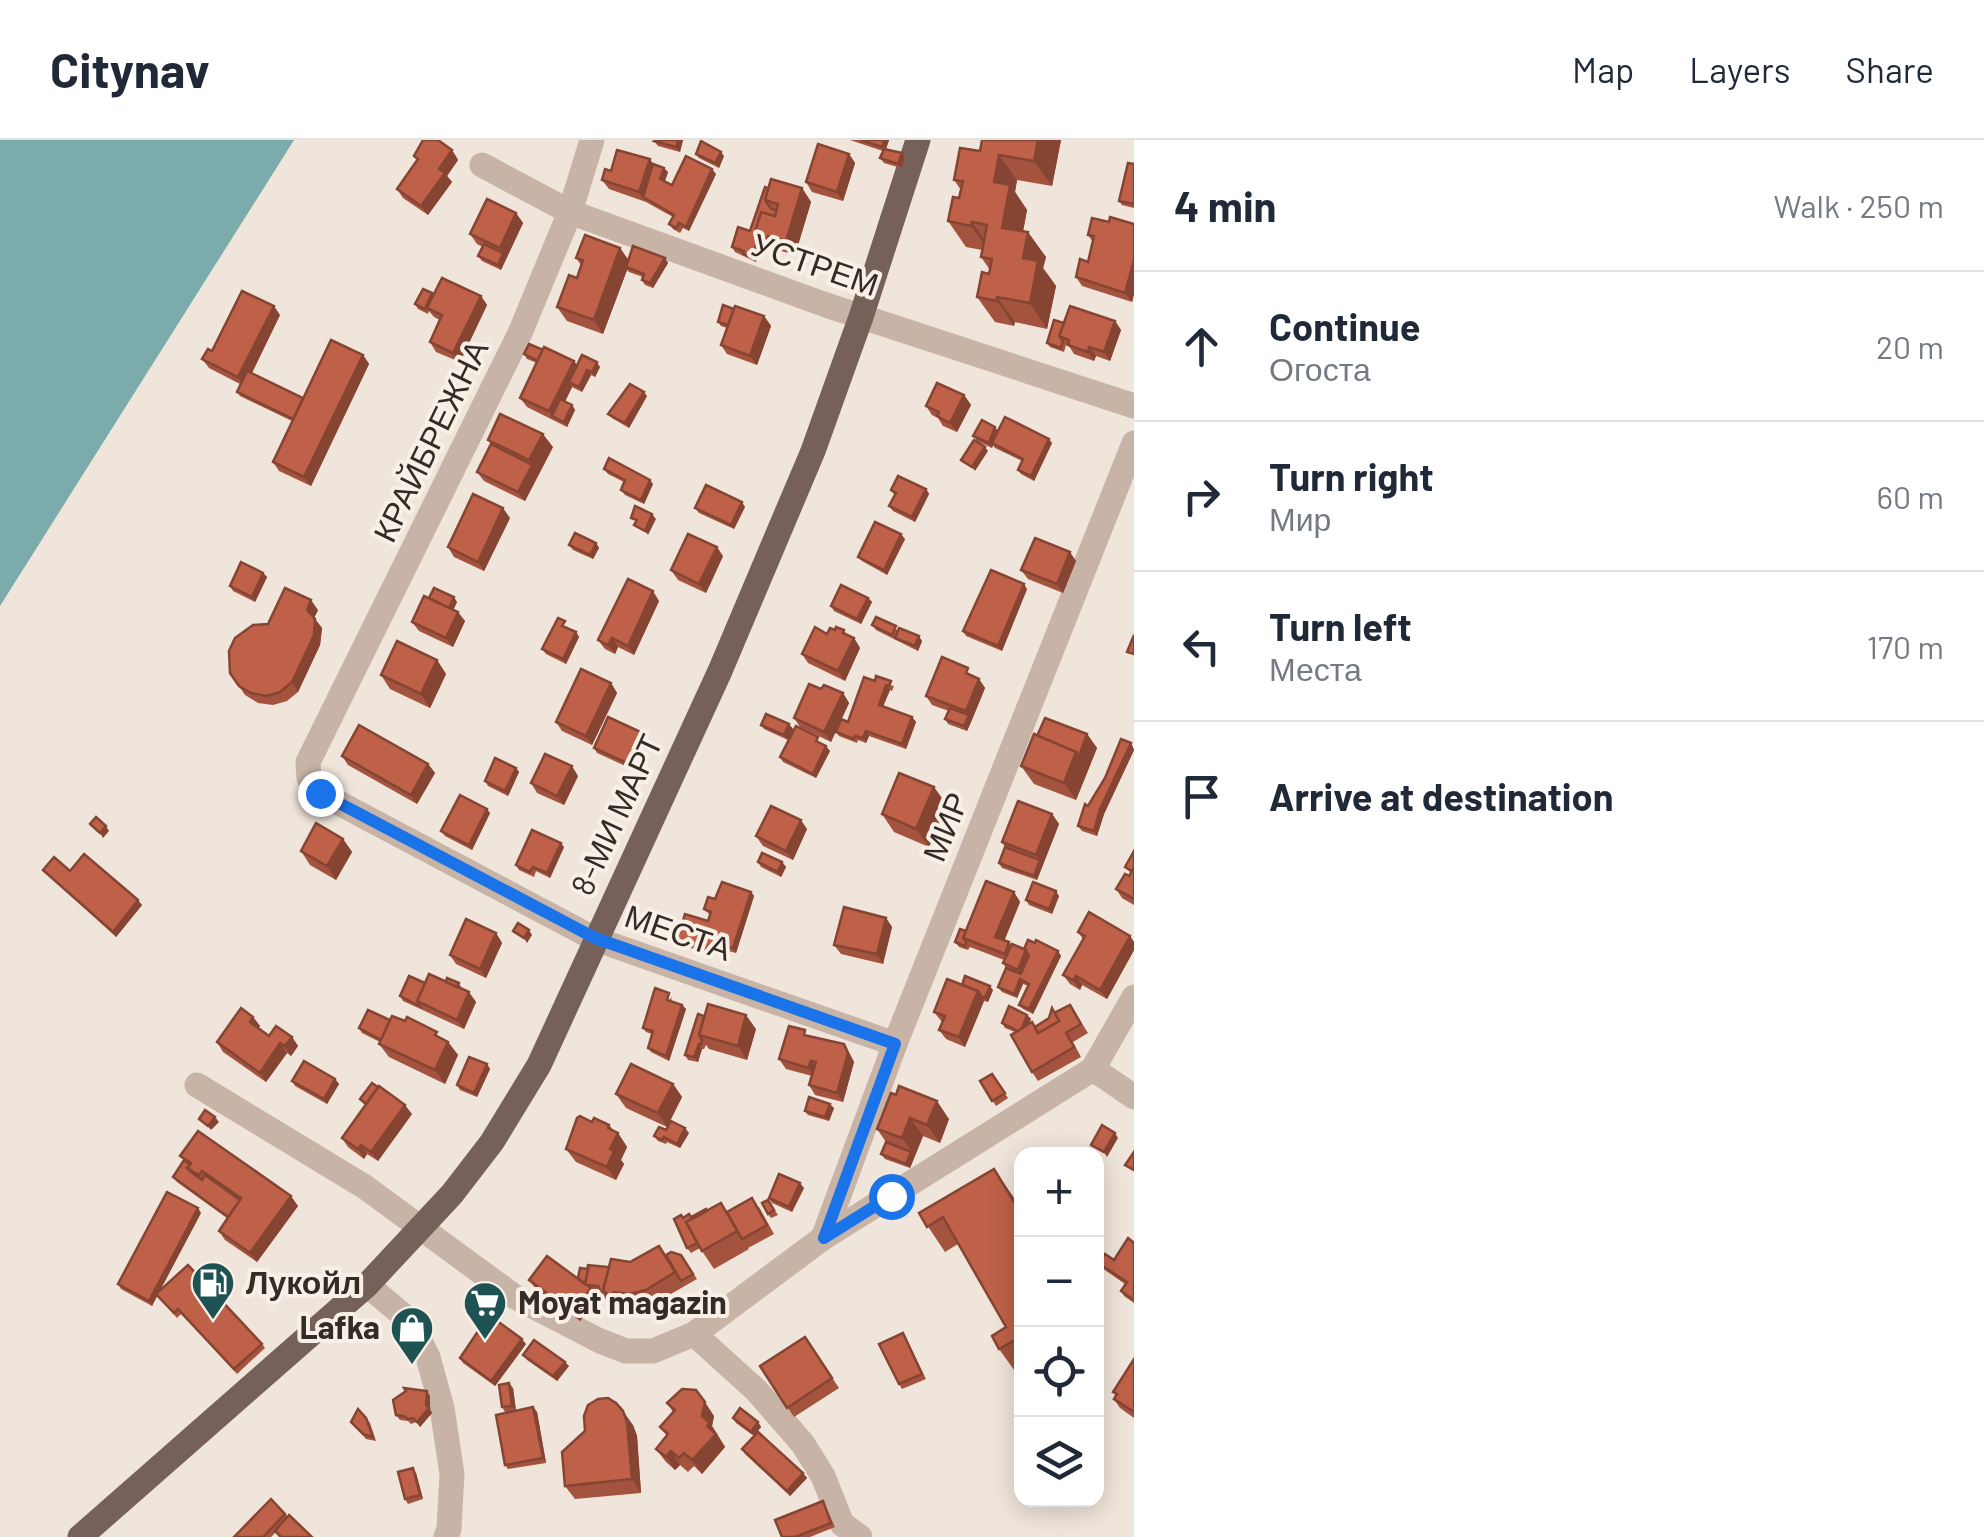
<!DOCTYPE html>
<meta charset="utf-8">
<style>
body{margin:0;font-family:Barlow,sans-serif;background:#f2f2f3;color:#1f2937}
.controls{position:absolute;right:30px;bottom:30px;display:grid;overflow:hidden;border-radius:20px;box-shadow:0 5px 25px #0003}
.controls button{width:90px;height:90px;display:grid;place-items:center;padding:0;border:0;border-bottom:2px solid #e0e1e3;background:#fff;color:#1f2937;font:50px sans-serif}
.stop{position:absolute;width:30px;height:30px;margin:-22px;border:8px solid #1a73e8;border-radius:50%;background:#fff}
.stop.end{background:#1a73e8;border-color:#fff;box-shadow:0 2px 10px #0008}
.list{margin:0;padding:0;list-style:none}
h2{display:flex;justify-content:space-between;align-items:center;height:130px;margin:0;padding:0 40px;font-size:42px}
h2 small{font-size:32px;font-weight:400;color:#747a83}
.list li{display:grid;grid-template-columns:65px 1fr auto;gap:30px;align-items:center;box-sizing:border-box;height:150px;padding:0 40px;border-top:2px solid #e0e1e3}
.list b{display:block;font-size:38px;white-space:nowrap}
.list p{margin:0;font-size:32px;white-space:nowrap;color:#747a83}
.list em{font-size:32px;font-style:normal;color:#747a83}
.icon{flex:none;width:55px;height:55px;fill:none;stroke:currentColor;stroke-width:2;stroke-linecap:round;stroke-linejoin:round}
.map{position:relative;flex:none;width:1134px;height:1397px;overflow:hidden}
header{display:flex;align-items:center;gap:60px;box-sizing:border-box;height:140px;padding:0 50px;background:#fff;border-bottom:2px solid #e0e1e3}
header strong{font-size:48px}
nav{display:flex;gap:55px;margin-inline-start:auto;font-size:35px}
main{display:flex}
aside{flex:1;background:#fff}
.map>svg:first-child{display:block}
.water{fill:#7babab}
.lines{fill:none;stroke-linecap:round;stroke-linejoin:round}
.minor{stroke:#c7b4a7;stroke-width:25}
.major{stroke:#756159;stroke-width:25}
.wall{fill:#a4533f}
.shaded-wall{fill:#864433}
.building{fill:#bf6149;stroke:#864433;stroke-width:2.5}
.route{stroke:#1a73e8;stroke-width:12}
.labels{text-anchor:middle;stroke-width:8;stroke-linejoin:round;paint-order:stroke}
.street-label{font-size:32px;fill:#342b27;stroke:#f8efe6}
.poi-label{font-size:32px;font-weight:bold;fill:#342b27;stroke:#f8efe6;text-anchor:start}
</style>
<header>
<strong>Citynav</strong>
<nav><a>Map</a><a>Layers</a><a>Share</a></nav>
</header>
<main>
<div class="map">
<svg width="1134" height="1397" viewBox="0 0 1134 1397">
<rect width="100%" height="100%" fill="#f0e5da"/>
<path class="water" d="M 0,0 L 294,0 L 0,466 Z"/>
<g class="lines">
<g class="minor">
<path d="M 592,0 L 570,72 L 520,193 L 308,622 L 309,638 L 320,653 L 595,799 L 895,904"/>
<path d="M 482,25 L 570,72 L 826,165 L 1134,266"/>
<path d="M 1093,929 L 1134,957"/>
<path d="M 197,945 L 365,1047 L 515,1157 L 600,1201 L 626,1211 L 653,1211 L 694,1194 L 823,1098 L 1093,929 L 1134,857"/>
<path d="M 823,1098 L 895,904 L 1134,303"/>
<path d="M 367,1145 L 410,1181 L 428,1217 L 442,1268 L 452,1334 L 449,1389 L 446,1397"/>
<path d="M 694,1194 L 756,1250 L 803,1304 L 823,1336 L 842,1384 L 860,1397"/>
</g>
<path class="major" d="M 80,1397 L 367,1145 L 452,1054 L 492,1002 L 539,925 L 720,531 L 813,311 L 861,177 L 918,0"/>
</g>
<g class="wall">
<path d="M 683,0 L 680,12 L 658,6 L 654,1 Z"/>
<path d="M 850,0 L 889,0 L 886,9 L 905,18 L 901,28 L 884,23 L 880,18 L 883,11 Z"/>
<path d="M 982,0 L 1061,0 L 1052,46 L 1017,40 L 1015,52 L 1027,70 L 1023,91 L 1046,117 L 1043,128 L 1056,146 L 1047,189 L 1015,182 L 1014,186 L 995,182 L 977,157 L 990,130 L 981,117 L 982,110 L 966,107 L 948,81 L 959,58 L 961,50 L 954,40 L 980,11 Z"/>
<path d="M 452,10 L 458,20 L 447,36 L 452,42 L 428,75 L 403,58 L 397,49 L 417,21 L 414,16 Z"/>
<path d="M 696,14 L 724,16 L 719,28 L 699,18 Z"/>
<path d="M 849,14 L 855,23 L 843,61 L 812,52 L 806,42 Z"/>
<path d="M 653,24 L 668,32 L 665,41 L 672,45 L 716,34 L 689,91 L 683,88 L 680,93 L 673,89 L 669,84 L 673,77 L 646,62 L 609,49 L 602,40 L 611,31 Z"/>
<path d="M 1134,24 L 1134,68 L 1122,65 L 1119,61 Z"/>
<path d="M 768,48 L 802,48 L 811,62 L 795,115 L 778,110 L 777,113 L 766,110 L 761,104 L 756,122 L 735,112 L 732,107 L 750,91 Z"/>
<path d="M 516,73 L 523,83 L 501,130 L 482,121 L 478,116 L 483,107 L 477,104 L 470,94 Z"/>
<path d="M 1109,82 L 1134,84 L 1134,154 L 1132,162 L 1082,146 L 1076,137 L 1088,122 L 1093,102 L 1088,95 Z"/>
<path d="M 620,108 L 628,120 L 665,118 L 668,123 L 653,148 L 645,145 L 642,140 L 643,137 L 629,132 L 627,130 L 603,194 L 567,181 L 557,167 L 577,138 L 581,125 L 576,118 Z"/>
<path d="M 432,153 L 434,155 L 481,156 L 487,165 L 460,222 L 436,212 L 430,202 L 440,180 L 434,177 L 429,171 L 428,174 L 418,169 L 415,164 Z"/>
<path d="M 734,169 L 764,176 L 771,186 L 757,225 L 727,214 L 721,205 L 727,188 L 721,186 L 718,182 Z"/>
<path d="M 280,175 L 252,233 L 303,258 L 363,215 L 369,224 L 311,346 L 279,331 L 273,322 L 292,281 L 240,256 L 237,252 L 240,244 L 209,228 L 202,219 L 212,211 Z"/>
<path d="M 1115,181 L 1121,190 L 1110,221 L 1096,216 L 1094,221 L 1074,214 L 1069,206 L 1066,205 L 1064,212 L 1050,207 L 1047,203 L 1064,183 Z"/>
<path d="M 543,210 L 574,221 L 577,225 L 600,227 L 595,237 L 591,235 L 582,252 L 572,247 L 565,262 L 572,265 L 575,270 L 567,287 L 527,267 L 520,258 L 537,223 L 527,219 L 524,214 Z"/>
<path d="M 964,255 L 971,265 L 957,292 L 943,286 L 938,278 L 932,275 L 926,266 Z"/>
<path d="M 647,256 L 629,288 L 612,278 L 608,274 Z"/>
<path d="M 995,287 L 998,291 L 1052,303 L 1034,341 L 1021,334 L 1018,330 L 1022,321 L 995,308 L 993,305 L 992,308 L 977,301 L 973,296 Z"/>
<path d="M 488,300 L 553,307 L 525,361 L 484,341 L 477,332 L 491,304 Z"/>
<path d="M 604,329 L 653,344 L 644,364 L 625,355 L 621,350 L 624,342 L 608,334 Z"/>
<path d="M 926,349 L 929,354 L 915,382 L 893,371 L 889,366 L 895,356 L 891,350 Z"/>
<path d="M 745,367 L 734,389 L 699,373 L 695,368 Z"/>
<path d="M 510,378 L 484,431 L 454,417 L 448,407 Z"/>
<path d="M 905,399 L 887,435 L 862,421 L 858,417 Z"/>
<path d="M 596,403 L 599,408 L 593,419 L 573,410 L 569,405 Z"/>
<path d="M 723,416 L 706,453 L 678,440 L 671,430 Z"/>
<path d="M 1076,421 L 1063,453 L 1028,439 L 1021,430 Z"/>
<path d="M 263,433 L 267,437 L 255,462 L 233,451 L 230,446 Z"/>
<path d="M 1027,449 L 1002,511 L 966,496 L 963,491 Z"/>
<path d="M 429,458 L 457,462 L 453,470 L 465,481 L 453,507 L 419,491 L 412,482 Z"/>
<path d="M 868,458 L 872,462 L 861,484 L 834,471 L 831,466 Z"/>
<path d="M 659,461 L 634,515 L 618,507 L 615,514 L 605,509 L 598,500 Z"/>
<path d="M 318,470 L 314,478 L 322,488 L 320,505 L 298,552 L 287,561 L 273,565 L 258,563 L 245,555 L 230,533 L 268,484 Z"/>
<path d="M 872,485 L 898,490 L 922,501 L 918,511 L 876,490 Z"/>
<path d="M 568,486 L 567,488 L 576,492 L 579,497 L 566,524 L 546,514 L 542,509 Z"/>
<path d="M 835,490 L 844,490 L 847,496 L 854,498 L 860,508 L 845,541 L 808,523 L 802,514 L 827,494 Z"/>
<path d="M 437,520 L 446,534 L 430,568 L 390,549 L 381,535 Z"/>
<path d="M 974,537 L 979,539 L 985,548 L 967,591 L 948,584 L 945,579 L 949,571 L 932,565 L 926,556 Z"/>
<path d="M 875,541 L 894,546 L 892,551 L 890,550 L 883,566 L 912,577 L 916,582 L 906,609 L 869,596 L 866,603 L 858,600 L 857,603 L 839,596 L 836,592 L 838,586 L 831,602 L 800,587 L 794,578 L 821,549 L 843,553 L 849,563 L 841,580 L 848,582 Z"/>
<path d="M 611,543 L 617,553 L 592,605 L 562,591 L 556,582 Z"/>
<path d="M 789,584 L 793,589 L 788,600 L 764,589 L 761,585 Z"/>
<path d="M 1087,594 L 1097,608 L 1076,660 L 1034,644 L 1021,626 L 1037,596 Z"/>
<path d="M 646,598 L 632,629 L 597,613 L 594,608 Z"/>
<path d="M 821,602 L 820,604 L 830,611 L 816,638 L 783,622 L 780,617 Z"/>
<path d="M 1131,603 L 1134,610 L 1104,674 L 1097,696 L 1082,691 L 1078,686 L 1088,666 Z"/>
<path d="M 342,616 L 428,624 L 435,633 L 417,664 L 348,625 Z"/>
<path d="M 516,628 L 519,632 L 508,656 L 488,646 L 485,641 Z"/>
<path d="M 578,636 L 564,665 L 537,653 L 531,643 Z"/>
<path d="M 947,665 L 929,707 L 894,692 L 882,674 Z"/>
<path d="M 490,673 L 472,710 L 445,696 L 441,691 Z"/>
<path d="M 1052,674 L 1059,684 L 1037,740 L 1002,728 L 999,723 L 1005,707 L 1002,702 Z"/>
<path d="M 807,689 L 793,720 L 763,706 L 756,696 Z"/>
<path d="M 343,699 L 352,712 L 336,740 L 310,725 L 301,711 Z"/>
<path d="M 564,707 L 550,738 L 536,731 L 534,737 L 519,730 L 516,725 Z"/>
<path d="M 1134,711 L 1134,765 L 1122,758 L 1116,749 L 1131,733 L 1125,727 Z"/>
<path d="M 758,722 L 782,722 L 786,727 L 781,737 L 761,727 Z"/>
<path d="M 43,730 L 70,731 L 142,765 L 116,797 Z"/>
<path d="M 751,752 L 754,756 L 736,813 L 718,808 L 716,815 L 680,805 L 677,800 L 708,781 L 710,775 L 704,769 L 715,759 Z"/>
<path d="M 1014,752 L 1020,762 L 1004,801 L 1024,809 L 1058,811 L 1061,816 L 1033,874 L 1023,869 L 1019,865 L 1028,846 L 1023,844 L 1017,858 L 1002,852 L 998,847 L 1006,828 L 1003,823 L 1004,820 L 970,807 L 968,810 L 959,807 L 955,802 L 966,791 Z"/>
<path d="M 1059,756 L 1052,774 L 1029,765 L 1026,760 Z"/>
<path d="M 886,778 L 892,787 L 883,824 L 841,814 L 834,805 Z"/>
<path d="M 1078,792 L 1130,796 L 1134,802 L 1134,810 L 1107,859 L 1082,845 L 1080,850 L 1070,844 L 1063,835 L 1083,799 Z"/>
<path d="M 496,793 L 502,803 L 486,838 L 456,824 L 450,815 Z"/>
<path d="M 446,842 L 459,843 L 462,849 L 476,862 L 464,889 L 403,861 L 400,856 L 425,843 Z"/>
<path d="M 962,845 L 993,850 L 988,862 L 984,861 L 965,907 L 946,899 L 939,890 L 942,882 L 934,872 Z"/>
<path d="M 672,857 L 671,861 L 682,865 L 686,869 L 669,921 L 651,912 L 648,908 L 652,894 L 646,892 L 643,888 Z"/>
<path d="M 1055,873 L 1076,874 L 1088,893 L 1073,902 L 1081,917 L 1038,941 L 1032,932 L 1015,892 L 1005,888 L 1002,883 L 1027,875 L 1031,879 L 1029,884 L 1035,887 Z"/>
<path d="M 704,876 L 756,889 L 747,920 L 709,909 L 706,905 L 704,909 L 702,909 L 698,922 L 688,920 L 685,915 Z"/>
<path d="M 253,877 L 260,886 L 258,888 L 269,896 L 292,897 L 298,906 L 291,916 L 287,913 L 266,942 L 223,912 L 217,902 Z"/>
<path d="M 390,880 L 448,902 L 458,915 L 445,944 L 389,917 L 379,904 L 380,902 L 362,893 L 359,888 Z"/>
<path d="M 809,896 L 844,904 L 850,914 L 854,922 L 843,962 L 815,955 L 809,945 L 812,936 L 786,929 L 779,919 Z"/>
<path d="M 487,924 L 490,929 L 477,957 L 460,950 L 457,945 Z"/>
<path d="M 992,934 L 1008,958 L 996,966 L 980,941 Z"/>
<path d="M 335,939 L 339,944 L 327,964 L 295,946 L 292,941 Z"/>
<path d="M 673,944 L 682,957 L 667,987 L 626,968 L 616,954 Z"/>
<path d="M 891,953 L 949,979 L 940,1003 L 923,996 L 910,1028 L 885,1019 L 881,1014 L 886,1002 L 877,989 Z"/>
<path d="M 360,959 L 412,974 L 378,1021 L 367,1014 L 364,1019 L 348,1007 L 342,998 L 365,965 Z"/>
<path d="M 834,968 L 829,981 L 808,975 L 805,971 Z"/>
<path d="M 666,990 L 689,993 L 680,1008 L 667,1002 L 666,1004 L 658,1001 L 654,996 Z"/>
<path d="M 614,991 L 618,993 L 627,1007 L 621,1020 L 624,1024 L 616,1040 L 576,1022 L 566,1009 Z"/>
<path d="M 180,1016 L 298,1066 L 257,1122 L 225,1100 L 219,1091 L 227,1078 L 177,1042 L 173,1037 L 184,1020 Z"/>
<path d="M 804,1048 L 792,1072 L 772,1063 L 769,1058 Z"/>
<path d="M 1012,1055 L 1022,1071 L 1022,1232 L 1017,1234 L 999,1209 L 1006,1187 L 958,1104 L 945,1112 L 919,1073 Z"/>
<path d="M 768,1060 L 778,1075 L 771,1078 L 768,1074 Z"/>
<path d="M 759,1067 L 774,1094 L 748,1108 L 749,1109 L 714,1129 L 700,1108 L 691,1113 L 687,1108 L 683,1078 L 691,1077 L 707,1071 L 727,1072 Z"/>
<path d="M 201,1073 L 159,1151 L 262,1204 L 265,1208 L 237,1234 L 181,1174 L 177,1178 L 157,1155 L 152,1166 L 121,1149 L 118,1144 Z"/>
<path d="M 1134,1103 L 1134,1163 L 1124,1156 L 1121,1151 L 1125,1144 L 1102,1128 L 1098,1123 L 1114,1120 Z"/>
<path d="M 659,1106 L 666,1115 L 681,1115 L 697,1139 L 655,1163 L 639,1167 L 624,1165 L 618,1170 L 613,1164 L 609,1164 L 603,1155 L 596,1154 L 598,1157 L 580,1181 L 536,1149 L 529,1140 L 578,1138 L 588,1129 L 609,1127 L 630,1122 Z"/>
<path d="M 805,1197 L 839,1248 L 794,1277 L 760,1226 Z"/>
<path d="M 906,1198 L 926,1239 L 902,1249 L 899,1244 Z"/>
<path d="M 526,1204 L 495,1246 L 463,1223 L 460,1218 Z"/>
<path d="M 523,1215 L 569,1226 L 557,1241 L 527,1220 Z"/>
<path d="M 1134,1219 L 1134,1278 L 1120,1268 L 1114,1259 L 1116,1256 L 1113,1252 Z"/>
<path d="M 513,1248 L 516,1271 L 533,1267 L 537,1272 L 546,1323 L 508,1329 L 505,1325 L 505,1272 L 502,1267 Z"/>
<path d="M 427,1251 L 430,1256 L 430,1269 L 432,1273 L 420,1287 L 416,1282 L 411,1284 L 408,1281 L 400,1280 L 396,1275 Z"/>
<path d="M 667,1263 L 714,1276 L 712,1286 L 725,1307 L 702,1334 L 694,1326 L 688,1332 L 680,1325 L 675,1330 L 666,1322 L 656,1309 L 667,1296 L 660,1287 L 673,1272 Z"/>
<path d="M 366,1278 L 370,1283 L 376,1301 L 366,1299 L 351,1282 Z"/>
<path d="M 733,1278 L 758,1282 L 761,1287 L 754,1296 L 803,1333 L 807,1338 L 790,1356 L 745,1314 L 742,1309 L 754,1296 L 736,1283 Z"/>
<path d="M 633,1285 L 637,1296 L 641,1353 L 575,1359 L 565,1346 Z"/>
<path d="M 416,1333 L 423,1359 L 408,1364 L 405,1359 Z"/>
<path d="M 823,1361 L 835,1387 L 810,1397 L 782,1397 Z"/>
<path d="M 285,1374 L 312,1397 L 279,1397 L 276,1392 L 271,1397 L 234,1397 Z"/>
</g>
<g class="shaded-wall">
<path d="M 678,0 L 683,0 L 680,12 L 676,7 Z"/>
<path d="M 884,0 L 889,0 L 885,12 L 882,7 Z"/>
<path d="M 1038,0 L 1061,0 L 1052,46 L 1034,21 Z"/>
<path d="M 452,10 L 458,20 L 447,36 L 452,42 L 428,75 L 421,66 L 439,29 Z"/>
<path d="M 721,12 L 724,16 L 719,28 L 715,23 Z"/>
<path d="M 902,13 L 905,18 L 901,28 L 898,24 Z"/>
<path d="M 849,14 L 855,23 L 843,61 L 837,52 Z"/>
<path d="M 999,15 L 1017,40 L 1015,52 L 1027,70 L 1019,113 L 1002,88 L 994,42 Z"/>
<path d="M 650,19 L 656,29 L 643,57 L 639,52 Z"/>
<path d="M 664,28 L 668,32 L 664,43 L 660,39 Z"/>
<path d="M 712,29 L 716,34 L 689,91 L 686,87 Z"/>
<path d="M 802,48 L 811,62 L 795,115 L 786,101 Z"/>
<path d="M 516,73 L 523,83 L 501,130 L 498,125 L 503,113 L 500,108 Z"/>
<path d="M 972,82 L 990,107 L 989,111 L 971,86 Z"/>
<path d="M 1028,92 L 1046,117 L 1043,128 L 1056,146 L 1047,189 L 1030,163 L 1023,118 Z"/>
<path d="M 768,96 L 778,110 L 777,113 L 767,100 Z"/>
<path d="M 758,99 L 761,104 L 756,122 L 752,117 Z"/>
<path d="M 620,108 L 630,122 L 603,194 L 594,180 Z"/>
<path d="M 665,118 L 668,123 L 653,148 L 650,143 Z"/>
<path d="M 1134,120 L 1134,154 L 1132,162 L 1125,153 Z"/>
<path d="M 481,156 L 487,165 L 460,222 L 453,213 Z"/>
<path d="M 997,157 L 1015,182 L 1014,186 L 997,161 Z"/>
<path d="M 274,166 L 280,175 L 245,247 L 238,237 Z"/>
<path d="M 764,176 L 771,186 L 757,225 L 750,216 Z"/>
<path d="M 1115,181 L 1121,190 L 1110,221 L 1104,212 Z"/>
<path d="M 1089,207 L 1096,216 L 1094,221 L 1088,212 Z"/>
<path d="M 363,215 L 369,224 L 311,346 L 304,337 Z"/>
<path d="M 574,221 L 580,230 L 569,242 L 572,247 L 557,278 L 552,276 L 549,271 Z"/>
<path d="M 597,222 L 600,227 L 595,237 L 592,232 Z"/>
<path d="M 587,230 L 591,235 L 582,252 L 579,247 Z"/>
<path d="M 644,252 L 647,256 L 629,288 L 625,283 Z"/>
<path d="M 964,255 L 971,265 L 957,292 L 950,283 Z"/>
<path d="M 572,265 L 575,270 L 567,287 L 564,282 Z"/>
<path d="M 995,287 L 998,292 L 992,308 L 989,303 Z"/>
<path d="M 543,294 L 553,307 L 525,361 L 518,352 L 532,325 L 529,320 Z"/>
<path d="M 1049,299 L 1052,303 L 1034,341 L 1031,336 Z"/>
<path d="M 985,307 L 988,311 L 975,331 L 972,327 Z"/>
<path d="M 650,340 L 653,344 L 644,364 L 641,360 Z"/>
<path d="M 926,349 L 929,354 L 915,382 L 912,377 Z"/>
<path d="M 742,362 L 745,367 L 734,389 L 731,385 Z"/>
<path d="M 503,368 L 510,378 L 484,431 L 478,422 Z"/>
<path d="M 652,374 L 656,379 L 648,395 L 645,391 Z"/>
<path d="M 901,394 L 905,399 L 887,435 L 884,430 Z"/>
<path d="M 596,403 L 599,408 L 593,419 L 590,415 Z"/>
<path d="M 717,407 L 723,416 L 706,453 L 699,444 Z"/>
<path d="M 1070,412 L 1076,421 L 1063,453 L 1057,444 Z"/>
<path d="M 263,433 L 267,437 L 255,462 L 252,457 Z"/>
<path d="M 1024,444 L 1027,449 L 1002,511 L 998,506 Z"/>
<path d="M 653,451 L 659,461 L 634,515 L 628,506 Z"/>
<path d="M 454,457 L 457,462 L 451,475 L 448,470 Z"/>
<path d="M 868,458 L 872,462 L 861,484 L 857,479 Z"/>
<path d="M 311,460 L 318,470 L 313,480 L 307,470 Z"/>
<path d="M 458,472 L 465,481 L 453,507 L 446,498 Z"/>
<path d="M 315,479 L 322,488 L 320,505 L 298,552 L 292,542 Z"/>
<path d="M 576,492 L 579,497 L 566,524 L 563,519 Z"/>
<path d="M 919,496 L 922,501 L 918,511 L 915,506 Z"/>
<path d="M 612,498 L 618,507 L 615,514 L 608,505 Z"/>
<path d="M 854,498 L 860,508 L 845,541 L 838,531 Z"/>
<path d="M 437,520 L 446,534 L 430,568 L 421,554 Z"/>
<path d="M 979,539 L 985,548 L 972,580 L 966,571 Z"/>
<path d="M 611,543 L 617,553 L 592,605 L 586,596 Z"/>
<path d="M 886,545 L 890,550 L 882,569 L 879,565 Z"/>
<path d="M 843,553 L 849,563 L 831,602 L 824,592 Z"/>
<path d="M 969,575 L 972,580 L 967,591 L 964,586 Z"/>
<path d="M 912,577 L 916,582 L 906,609 L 902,604 Z"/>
<path d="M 789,584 L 793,589 L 788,600 L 784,595 Z"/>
<path d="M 866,591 L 869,596 L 866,603 L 863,598 Z"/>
<path d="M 643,593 L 646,598 L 632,629 L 629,624 Z"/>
<path d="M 1087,594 L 1097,608 L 1076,660 L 1064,643 L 1076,612 Z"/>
<path d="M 1131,603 L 1134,610 L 1104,674 L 1097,696 L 1094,691 L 1100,669 Z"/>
<path d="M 826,606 L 830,611 L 816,638 L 813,634 Z"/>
<path d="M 428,624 L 435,633 L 417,664 L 411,655 Z"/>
<path d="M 572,626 L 578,636 L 564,665 L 557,656 Z"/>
<path d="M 516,628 L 519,632 L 508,656 L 505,651 Z"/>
<path d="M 934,647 L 947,665 L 929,707 L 916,689 Z"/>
<path d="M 487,669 L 490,673 L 472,710 L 469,705 Z"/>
<path d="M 1052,674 L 1059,684 L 1037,740 L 1034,736 L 1040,720 L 1036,715 Z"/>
<path d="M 801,680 L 807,689 L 793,720 L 786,711 Z"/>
<path d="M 106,686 L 109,691 L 103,698 L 100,693 Z"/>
<path d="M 343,699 L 352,712 L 336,740 L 327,726 Z"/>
<path d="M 561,703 L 564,707 L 550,738 L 547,733 Z"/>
<path d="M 782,722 L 786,727 L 781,737 L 778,732 Z"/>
<path d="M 1056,751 L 1059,756 L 1052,774 L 1049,769 Z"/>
<path d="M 751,752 L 754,756 L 736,813 L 733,808 Z"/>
<path d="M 1014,752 L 1020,762 L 1002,806 L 995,797 Z"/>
<path d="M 138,760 L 142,765 L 116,797 L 113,792 Z"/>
<path d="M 886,778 L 892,787 L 883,824 L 877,814 Z"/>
<path d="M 529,790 L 532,795 L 527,803 L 524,798 Z"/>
<path d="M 496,793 L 502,803 L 486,838 L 480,829 Z"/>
<path d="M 1130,796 L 1134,802 L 1134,810 L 1107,859 L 1100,850 Z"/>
<path d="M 1026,810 L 1032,820 L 1024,839 L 1018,830 Z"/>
<path d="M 1058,811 L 1061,816 L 1033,874 L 1029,869 Z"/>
<path d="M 1076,836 L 1082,845 L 1080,850 L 1073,840 Z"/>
<path d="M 1020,839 L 1023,844 L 1017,858 L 1014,854 Z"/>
<path d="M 990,846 L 993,850 L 988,862 L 985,858 Z"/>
<path d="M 978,851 L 984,861 L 965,907 L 959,897 Z"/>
<path d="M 469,852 L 476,862 L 464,889 L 457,880 Z"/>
<path d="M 682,865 L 686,869 L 669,921 L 666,916 Z"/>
<path d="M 746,875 L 756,889 L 747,920 L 738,906 Z"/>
<path d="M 1027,875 L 1031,879 L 1024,896 L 1020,892 Z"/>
<path d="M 253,877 L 260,886 L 256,891 L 250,882 Z"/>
<path d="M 292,897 L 298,906 L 291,916 L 285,906 Z"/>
<path d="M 448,902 L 458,915 L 445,944 L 435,930 Z"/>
<path d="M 280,903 L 287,913 L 266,942 L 260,933 Z"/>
<path d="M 699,904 L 702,909 L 698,922 L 694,917 Z"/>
<path d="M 844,904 L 854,922 L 843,962 L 837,953 Z"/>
<path d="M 811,921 L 817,930 L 815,937 L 808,928 Z"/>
<path d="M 487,924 L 490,929 L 477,957 L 474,953 Z"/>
<path d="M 335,939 L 339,944 L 327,964 L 324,959 Z"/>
<path d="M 673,944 L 682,957 L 667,987 L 658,973 Z"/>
<path d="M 937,961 L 949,979 L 940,1003 L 927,985 Z"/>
<path d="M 830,964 L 834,968 L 829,981 L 825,977 Z"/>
<path d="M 405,965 L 412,974 L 378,1021 L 371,1012 Z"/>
<path d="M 215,977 L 219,982 L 211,990 L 208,986 Z"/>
<path d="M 910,978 L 923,996 L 915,1016 L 902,998 Z"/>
<path d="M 609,985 L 617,995 L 618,993 L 627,1007 L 621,1020 L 624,1024 L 616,1040 L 607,1027 L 610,1009 L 608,988 Z"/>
<path d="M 685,988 L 689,993 L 680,1008 L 677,1004 Z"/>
<path d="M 1115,993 L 1118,998 L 1107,1017 L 1104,1012 Z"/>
<path d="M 361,1005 L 367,1014 L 364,1019 L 358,1009 Z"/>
<path d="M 911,1012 L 915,1016 L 910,1028 L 906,1024 Z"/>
<path d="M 994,1029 L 1012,1055 L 1022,1071 L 1022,1075 Z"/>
<path d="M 800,1043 L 804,1048 L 792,1072 L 789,1067 Z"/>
<path d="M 291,1056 L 298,1066 L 257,1122 L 250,1113 Z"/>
<path d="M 198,1068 L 201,1073 L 152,1166 L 149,1161 Z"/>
<path d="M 591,1148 L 598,1157 L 580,1181 L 573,1172 Z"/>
<path d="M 522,1199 L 526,1204 L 495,1246 L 491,1241 Z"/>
<path d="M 565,1222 L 569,1226 L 557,1241 L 553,1236 Z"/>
<path d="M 509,1243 L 513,1248 L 516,1271 L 512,1266 Z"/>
<path d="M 427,1251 L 430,1256 L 430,1269 L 432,1273 L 420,1287 L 417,1282 L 426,1265 Z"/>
<path d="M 705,1262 L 714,1276 L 712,1286 L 725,1307 L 702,1334 L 692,1320 Z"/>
<path d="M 533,1267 L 537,1272 L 546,1323 L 543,1318 Z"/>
<path d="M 623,1271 L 633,1285 L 637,1296 L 641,1353 L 632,1339 Z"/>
<path d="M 758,1282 L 761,1287 L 754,1296 L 751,1292 Z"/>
<path d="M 671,1311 L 680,1325 L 675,1330 L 666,1317 Z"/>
<path d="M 413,1328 L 416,1333 L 423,1359 L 420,1355 Z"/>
<path d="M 803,1333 L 807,1338 L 790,1356 L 787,1351 Z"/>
</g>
<g class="building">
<path d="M 423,0 L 438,0 L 452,10 L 439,29 L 445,33 L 421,66 L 397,49 L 418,19 L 414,16 Z"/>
<path d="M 655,0 L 678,0 L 676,7 L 654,1 Z"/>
<path d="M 861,0 L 884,0 L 882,7 Z"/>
<path d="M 982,0 L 1038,0 L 1034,21 L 999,15 L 994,42 L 1010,45 L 1002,88 L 1028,92 L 1023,118 L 1038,121 L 1030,163 L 997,157 L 997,161 L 977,157 L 982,132 L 989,134 L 992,119 L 981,117 L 987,85 L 972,82 L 971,86 L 948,81 L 953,57 L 959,58 L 963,41 L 954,40 L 960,8 L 980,11 Z"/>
<path d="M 701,1 L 721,12 L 715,23 L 696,14 Z"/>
<path d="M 818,4 L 849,14 L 837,52 L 806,42 Z"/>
<path d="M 884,9 L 902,13 L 898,24 L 880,18 Z"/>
<path d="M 617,10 L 650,19 L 639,52 L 602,40 L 605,29 L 611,31 Z"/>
<path d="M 686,16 L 712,29 L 686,87 L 679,83 L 676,88 L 669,84 L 674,75 L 643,57 L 653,24 L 664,28 L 660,39 L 672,45 Z"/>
<path d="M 1128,23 L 1134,24 L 1134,64 L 1119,61 Z"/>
<path d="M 771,39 L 802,48 L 786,101 L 768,96 L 767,100 L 756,96 L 757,93 L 755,92 L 761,72 L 775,76 L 778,64 L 765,60 Z"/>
<path d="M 765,47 L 768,48 L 765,60 L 771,69 L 776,70 L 775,76 L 761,72 L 755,92 L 758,99 L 752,117 L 743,114 L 744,111 L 732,107 L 738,87 L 750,91 Z"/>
<path d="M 487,59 L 516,73 L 500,108 L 470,94 Z"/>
<path d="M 1110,77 L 1134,84 L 1134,120 L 1125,153 L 1076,137 L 1080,119 L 1088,122 L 1094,96 L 1088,95 L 1092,78 L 1109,82 Z"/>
<path d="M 585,95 L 620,108 L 594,180 L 557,167 L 569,135 L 577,138 L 583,120 L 576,118 Z"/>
<path d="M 484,104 L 503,113 L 498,125 L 478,116 Z"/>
<path d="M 633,106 L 665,118 L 650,143 L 642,140 L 644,134 L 626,127 Z"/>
<path d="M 442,138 L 481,156 L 453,213 L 430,202 L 442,175 L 427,168 Z"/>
<path d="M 423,149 L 432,153 L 425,169 L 415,164 Z"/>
<path d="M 242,151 L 274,166 L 238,237 L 202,219 L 208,209 L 212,211 Z"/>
<path d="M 723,165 L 734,169 L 728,185 L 718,182 Z"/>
<path d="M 735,166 L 764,176 L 750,216 L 721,205 Z"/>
<path d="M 1070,166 L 1115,181 L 1104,212 L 1089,207 L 1088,212 L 1068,205 L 1069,200 L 1059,196 Z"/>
<path d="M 1054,180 L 1064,183 L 1059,196 L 1063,201 L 1061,208 L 1047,203 Z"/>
<path d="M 331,200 L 363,215 L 304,337 L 273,322 Z"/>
<path d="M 529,204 L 543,210 L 538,221 L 524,214 Z"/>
<path d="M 544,207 L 574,221 L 549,271 L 520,258 Z"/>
<path d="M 582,215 L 597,222 L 592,232 L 587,230 L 579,247 L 569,242 Z"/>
<path d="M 247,231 L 303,258 L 293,279 L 237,252 Z"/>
<path d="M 937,243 L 964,255 L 950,283 L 937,276 L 939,272 L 926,266 Z"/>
<path d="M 630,244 L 644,252 L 625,283 L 608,274 Z"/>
<path d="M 560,259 L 572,265 L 564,282 L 552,276 Z"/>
<path d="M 500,274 L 543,294 L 529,320 L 488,300 Z"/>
<path d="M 1005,277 L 1049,299 L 1031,336 L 1018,330 L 1023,319 L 992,303 Z"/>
<path d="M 982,280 L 995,287 L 989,303 L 973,296 Z"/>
<path d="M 974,300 L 985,307 L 972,327 L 961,320 Z"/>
<path d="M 491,304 L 532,325 L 518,352 L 477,332 Z"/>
<path d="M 609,318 L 650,340 L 641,360 L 621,350 L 625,340 L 604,329 Z"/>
<path d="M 898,336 L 926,349 L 912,377 L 889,366 L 896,353 L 891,350 Z"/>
<path d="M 706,345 L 742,362 L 731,385 L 695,368 Z"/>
<path d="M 473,354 L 503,368 L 478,422 L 448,407 Z"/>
<path d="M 635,366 L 652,374 L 645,391 L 634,385 L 637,380 L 631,378 Z"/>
<path d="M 875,382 L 901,394 L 884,430 L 858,417 Z"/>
<path d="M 575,393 L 596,403 L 590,415 L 569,405 Z"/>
<path d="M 688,394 L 717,407 L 699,444 L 671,430 Z"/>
<path d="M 1035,398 L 1070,412 L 1057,444 L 1021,430 Z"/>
<path d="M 241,422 L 263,433 L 252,457 L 230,446 Z"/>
<path d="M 991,430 L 1024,444 L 998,506 L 963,491 Z"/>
<path d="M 628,439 L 653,451 L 628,506 L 612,498 L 608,505 L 598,500 Z"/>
<path d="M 841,445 L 868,458 L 857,479 L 831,466 Z"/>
<path d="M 285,448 L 311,460 L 307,470 L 315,479 L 314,495 L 292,542 L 280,552 L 266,556 L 251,553 L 239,546 L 230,533 L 229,511 L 235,498 L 253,485 L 268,484 Z"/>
<path d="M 434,448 L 454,457 L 449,468 L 429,458 Z"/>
<path d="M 424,456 L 458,472 L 446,498 L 412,482 Z"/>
<path d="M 876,477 L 896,486 L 892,495 L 872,485 Z"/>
<path d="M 558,478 L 565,481 L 562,486 L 576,492 L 563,519 L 542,509 Z"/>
<path d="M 815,487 L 827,494 L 830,488 L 835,490 L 836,487 L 844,490 L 843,493 L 854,498 L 838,531 L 802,514 Z"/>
<path d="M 899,488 L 919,496 L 915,506 L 895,498 Z"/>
<path d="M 1134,495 L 1134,514 L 1127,512 Z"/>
<path d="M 397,501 L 437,520 L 421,554 L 381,535 Z"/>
<path d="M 942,517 L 968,528 L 966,533 L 979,539 L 966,571 L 926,556 Z"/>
<path d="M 581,529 L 611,543 L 586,596 L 556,582 Z"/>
<path d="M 876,536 L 891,541 L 889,546 L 886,545 L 879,565 L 912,577 L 902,604 L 866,591 L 863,598 L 855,596 L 854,599 L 836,592 L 841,579 L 848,582 L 864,537 L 875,541 Z"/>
<path d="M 809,544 L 821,549 L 824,545 L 843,553 L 824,592 L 794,578 Z"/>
<path d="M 950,568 L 969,575 L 964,586 L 945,579 Z"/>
<path d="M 766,574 L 789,584 L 784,595 L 761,585 Z"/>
<path d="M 608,577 L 643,593 L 629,624 L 594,608 Z"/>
<path d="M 1045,578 L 1087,594 L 1079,616 L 1076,612 L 1037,596 Z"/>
<path d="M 359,585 L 428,624 L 411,655 L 342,616 Z"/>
<path d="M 796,586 L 818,597 L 816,601 L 826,606 L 813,634 L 780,617 Z"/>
<path d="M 1034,594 L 1076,612 L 1064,643 L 1021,626 Z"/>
<path d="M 1121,599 L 1131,603 L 1100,669 L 1094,691 L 1078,686 L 1085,664 L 1088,666 L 1105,638 Z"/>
<path d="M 545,614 L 572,626 L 557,656 L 531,643 Z"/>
<path d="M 495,618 L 516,628 L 505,651 L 485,641 Z"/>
<path d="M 899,633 L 934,647 L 916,689 L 882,674 Z"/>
<path d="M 460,655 L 487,669 L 469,705 L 441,691 Z"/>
<path d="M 1018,661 L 1052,674 L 1036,715 L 1002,702 Z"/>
<path d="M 771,666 L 801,680 L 786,711 L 756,696 Z"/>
<path d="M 96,677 L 106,686 L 100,693 L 90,684 Z"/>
<path d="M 316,683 L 343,699 L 327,726 L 301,711 Z"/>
<path d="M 532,690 L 561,703 L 547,733 L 533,727 L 530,732 L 516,725 Z"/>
<path d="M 1005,707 L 1040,720 L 1034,736 L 999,723 Z"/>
<path d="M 1134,711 L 1134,728 L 1132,731 L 1125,727 Z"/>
<path d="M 762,713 L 782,722 L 778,732 L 758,722 Z"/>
<path d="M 84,714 L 138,760 L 113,792 L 43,730 L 54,717 L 70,731 Z"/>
<path d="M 1134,728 L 1134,759 L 1116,749 L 1125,734 L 1129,736 Z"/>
<path d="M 986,741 L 1014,752 L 995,797 L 1009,802 L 1005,814 L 963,798 Z"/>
<path d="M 722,742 L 751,752 L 733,808 L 715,804 L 713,810 L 677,800 L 685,774 L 708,781 L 711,772 L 704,769 L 708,757 L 715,759 Z"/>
<path d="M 1033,742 L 1056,751 L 1049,769 L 1026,760 Z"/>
<path d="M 844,767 L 886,778 L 877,814 L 834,805 Z"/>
<path d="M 1089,772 L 1130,796 L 1100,850 L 1076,836 L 1073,840 L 1063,835 L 1085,796 L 1078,792 Z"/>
<path d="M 466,779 L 496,793 L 480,829 L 450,815 Z"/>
<path d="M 518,783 L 529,790 L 524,798 L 513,791 Z"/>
<path d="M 960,789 L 966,791 L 963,798 L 966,802 L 965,806 L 955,802 Z"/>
<path d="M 1028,800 L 1035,803 L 1036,800 L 1058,811 L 1029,869 L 1019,865 L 1029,844 L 1020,839 L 1014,854 L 998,847 L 1006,828 L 1021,834 L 1029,815 L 1024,809 Z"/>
<path d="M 1012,804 L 1026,810 L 1018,830 L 1003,823 Z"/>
<path d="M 429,834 L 469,852 L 457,880 L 417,861 Z"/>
<path d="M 409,836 L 425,843 L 417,861 L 420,866 L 400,856 Z"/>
<path d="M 965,836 L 990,846 L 985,858 L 981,856 L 978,851 L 962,845 Z"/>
<path d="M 447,838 L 459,843 L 457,847 L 446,842 Z"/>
<path d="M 947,839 L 978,851 L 959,897 L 939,890 L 945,876 L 934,872 Z"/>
<path d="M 655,848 L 669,853 L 667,860 L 682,865 L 666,916 L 648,908 L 653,891 L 643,888 Z"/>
<path d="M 708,864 L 746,875 L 738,906 L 699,895 Z"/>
<path d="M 1070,865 L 1081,884 L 1066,893 L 1074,907 L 1032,932 L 1011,895 L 1032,882 L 1038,893 L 1059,881 L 1054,873 Z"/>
<path d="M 1009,866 L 1027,875 L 1022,888 L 1018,891 L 1002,883 Z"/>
<path d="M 241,868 L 253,877 L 250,882 L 269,896 L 276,886 L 292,897 L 285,906 L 280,903 L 260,933 L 217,902 Z"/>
<path d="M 1052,868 L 1059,881 L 1038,893 L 1035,887 L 1049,878 Z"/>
<path d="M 368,870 L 390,880 L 381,900 L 359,888 Z"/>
<path d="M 698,874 L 704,876 L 699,895 L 702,900 L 701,904 L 699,904 L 694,917 L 685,915 Z"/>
<path d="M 392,876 L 405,881 L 407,877 L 437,892 L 435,895 L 448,902 L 435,930 L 379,904 Z"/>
<path d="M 789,886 L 805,890 L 804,895 L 844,904 L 848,913 L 837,953 L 809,945 L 816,922 L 811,921 L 808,928 L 779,919 Z"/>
<path d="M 469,917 L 487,924 L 474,953 L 457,945 Z"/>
<path d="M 304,921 L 335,939 L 324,959 L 292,941 Z"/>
<path d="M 631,924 L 673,944 L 658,973 L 616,954 Z"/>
<path d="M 992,934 L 1005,953 L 992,961 L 980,941 Z"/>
<path d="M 372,943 L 378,947 L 366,964 L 360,959 Z"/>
<path d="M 379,946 L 405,965 L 371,1012 L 361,1005 L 358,1009 L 342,998 Z"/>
<path d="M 899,946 L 937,961 L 927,985 L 910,978 L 902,998 L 877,989 L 891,953 L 896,955 Z"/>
<path d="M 809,957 L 830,964 L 825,977 L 805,971 Z"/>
<path d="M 205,970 L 215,977 L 208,986 L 199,979 Z"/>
<path d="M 580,976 L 592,982 L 594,978 L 609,985 L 608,988 L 618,993 L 610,1009 L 614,1011 L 607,1027 L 566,1009 L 577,978 Z"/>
<path d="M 671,981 L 685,988 L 677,1004 L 664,997 L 662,1000 L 654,996 L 659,987 L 666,990 Z"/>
<path d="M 1102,985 L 1115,993 L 1104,1012 L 1091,1005 Z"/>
<path d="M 198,991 L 291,1056 L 250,1113 L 219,1091 L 241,1058 L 202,1031 L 199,1035 L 187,1028 L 191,1023 L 180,1016 Z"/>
<path d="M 886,1002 L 911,1012 L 906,1024 L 881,1014 Z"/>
<path d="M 1134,1012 L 1134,1030 L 1125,1025 Z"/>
<path d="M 184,1020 L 190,1025 L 187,1028 L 191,1032 L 202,1040 L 205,1035 L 240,1060 L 228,1077 L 173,1037 Z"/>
<path d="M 994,1029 L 1022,1075 L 1022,1196 L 999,1209 L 992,1196 L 1006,1187 L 943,1077 L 927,1087 L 919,1073 Z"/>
<path d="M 779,1034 L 800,1043 L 789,1067 L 769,1058 Z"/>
<path d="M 167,1052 L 198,1068 L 149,1161 L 118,1144 Z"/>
<path d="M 752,1058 L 767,1085 L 742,1099 L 727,1072 Z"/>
<path d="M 768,1060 L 774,1070 L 768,1074 L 762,1063 Z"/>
<path d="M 721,1063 L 737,1091 L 702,1111 L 686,1082 Z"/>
<path d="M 706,1069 L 707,1071 L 686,1082 L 697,1103 L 687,1108 L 674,1079 L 681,1075 L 683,1078 L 689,1074 L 691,1077 Z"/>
<path d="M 1128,1098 L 1134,1103 L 1134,1160 L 1121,1151 L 1127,1142 L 1098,1123 L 1105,1114 L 1114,1120 Z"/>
<path d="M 659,1106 L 675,1132 L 646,1150 L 629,1154 L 614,1152 L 609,1156 L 603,1150 L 611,1119 L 630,1122 Z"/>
<path d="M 671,1112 L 681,1115 L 693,1134 L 681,1141 L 666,1115 Z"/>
<path d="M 547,1116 L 585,1144 L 588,1125 L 609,1127 L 603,1150 L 606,1155 L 602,1155 L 598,1146 L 587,1145 L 591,1148 L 573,1172 L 529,1140 Z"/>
<path d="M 188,1125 L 262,1204 L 234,1229 L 178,1169 L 174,1173 L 156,1154 Z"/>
<path d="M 580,1128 L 588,1129 L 585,1144 L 578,1138 Z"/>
<path d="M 489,1175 L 522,1199 L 491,1241 L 460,1218 Z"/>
<path d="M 903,1193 L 922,1234 L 899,1244 L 879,1204 Z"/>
<path d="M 805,1197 L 832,1238 L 787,1268 L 760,1226 Z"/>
<path d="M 534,1200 L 565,1222 L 553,1236 L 523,1215 Z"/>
<path d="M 1134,1219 L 1134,1272 L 1114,1259 L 1117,1254 L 1113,1252 Z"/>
<path d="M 509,1243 L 512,1266 L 502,1267 L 499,1245 Z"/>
<path d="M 404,1248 L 427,1251 L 426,1265 L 429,1268 L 417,1282 L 413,1278 L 408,1279 L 404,1276 L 396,1275 L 393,1260 L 406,1251 Z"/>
<path d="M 682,1249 L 696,1250 L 705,1262 L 702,1276 L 710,1283 L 707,1286 L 716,1294 L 692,1320 L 684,1313 L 679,1318 L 671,1311 L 666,1317 L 656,1309 L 668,1294 L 660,1287 L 675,1270 L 667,1263 Z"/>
<path d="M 608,1258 L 616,1263 L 623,1271 L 627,1283 L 632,1339 L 565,1346 L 562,1312 L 585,1291 L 584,1276 L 588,1265 L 598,1259 Z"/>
<path d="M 533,1267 L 543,1318 L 505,1325 L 496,1275 Z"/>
<path d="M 740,1268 L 758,1282 L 751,1292 L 733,1278 Z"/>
<path d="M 358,1269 L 366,1278 L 373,1297 L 363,1294 L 351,1282 Z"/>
<path d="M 758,1292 L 803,1333 L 787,1351 L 742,1309 Z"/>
<path d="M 413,1328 L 420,1355 L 405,1359 L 398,1332 Z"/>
<path d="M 271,1359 L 285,1374 L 263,1397 L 234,1397 Z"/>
<path d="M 823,1361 L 831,1383 L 795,1397 L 782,1397 L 775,1380 Z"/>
<path d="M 289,1375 L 312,1397 L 281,1397 L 275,1391 Z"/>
</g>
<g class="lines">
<path class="route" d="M 320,653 L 595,798 L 895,904 L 824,1098 L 891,1056"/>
</g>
<defs>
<g id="fuel-pin" transform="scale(2.25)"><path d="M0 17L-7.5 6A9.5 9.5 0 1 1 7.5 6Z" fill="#1f5253" stroke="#f8efe6"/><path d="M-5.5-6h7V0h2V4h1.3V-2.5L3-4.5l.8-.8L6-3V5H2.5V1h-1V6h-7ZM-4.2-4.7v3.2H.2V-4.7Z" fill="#fff"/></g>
<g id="supermarket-pin" transform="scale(2.25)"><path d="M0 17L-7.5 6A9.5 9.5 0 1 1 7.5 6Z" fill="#1f5253" stroke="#f8efe6"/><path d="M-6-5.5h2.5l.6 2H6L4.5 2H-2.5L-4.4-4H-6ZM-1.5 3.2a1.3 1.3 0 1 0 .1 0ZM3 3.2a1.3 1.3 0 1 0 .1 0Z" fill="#fff"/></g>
<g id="shop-pin" transform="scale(2.25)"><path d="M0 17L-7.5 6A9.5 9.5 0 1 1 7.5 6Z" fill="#1f5253" stroke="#f8efe6"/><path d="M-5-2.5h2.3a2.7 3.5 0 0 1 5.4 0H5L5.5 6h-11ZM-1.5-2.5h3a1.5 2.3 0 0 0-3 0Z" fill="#fff"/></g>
</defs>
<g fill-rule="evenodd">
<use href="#fuel-pin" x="213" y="1143"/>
<use href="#supermarket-pin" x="485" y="1163"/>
<use href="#shop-pin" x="412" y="1188"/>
</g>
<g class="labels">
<g class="street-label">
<text transform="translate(815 125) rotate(19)" y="11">УСТРЕМ</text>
<text transform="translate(431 301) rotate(-64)" y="11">КРАЙБРЕЖНА</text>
<text transform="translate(617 675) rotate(-65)" y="11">8-МИ МАРТ</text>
<text transform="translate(946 687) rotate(-68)" y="11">МИР</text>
<text transform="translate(678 793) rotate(19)" y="11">МЕСТА</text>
</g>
<g class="poi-label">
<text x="246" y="1154">Лукойл</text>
<text x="518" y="1174">Moyat magazin</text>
<text x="380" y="1199" text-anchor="end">Lafka</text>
</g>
</g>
</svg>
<div class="controls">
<button>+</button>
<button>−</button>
<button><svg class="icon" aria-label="locate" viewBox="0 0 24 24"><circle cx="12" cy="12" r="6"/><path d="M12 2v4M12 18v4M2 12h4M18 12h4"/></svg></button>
<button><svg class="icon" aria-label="layers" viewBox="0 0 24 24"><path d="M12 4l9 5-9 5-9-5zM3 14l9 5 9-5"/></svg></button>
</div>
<div class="stop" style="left:891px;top:1056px"></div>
<div class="stop end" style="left:320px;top:653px"></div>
</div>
<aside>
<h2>4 min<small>Walk · 250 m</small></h2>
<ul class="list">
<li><svg class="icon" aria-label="ahead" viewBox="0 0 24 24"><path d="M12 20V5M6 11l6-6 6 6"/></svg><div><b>Continue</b><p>Огоста</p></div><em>20 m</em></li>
<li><svg class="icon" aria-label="right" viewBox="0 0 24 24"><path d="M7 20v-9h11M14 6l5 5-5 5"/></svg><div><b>Turn right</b><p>Мир</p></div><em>60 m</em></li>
<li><svg class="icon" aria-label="left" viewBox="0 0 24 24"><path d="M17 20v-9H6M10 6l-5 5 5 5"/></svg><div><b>Turn left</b><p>Места</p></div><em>170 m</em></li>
<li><svg class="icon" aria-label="arrive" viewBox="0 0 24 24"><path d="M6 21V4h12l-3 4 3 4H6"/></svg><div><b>Arrive at destination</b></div></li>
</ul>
</aside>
</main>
